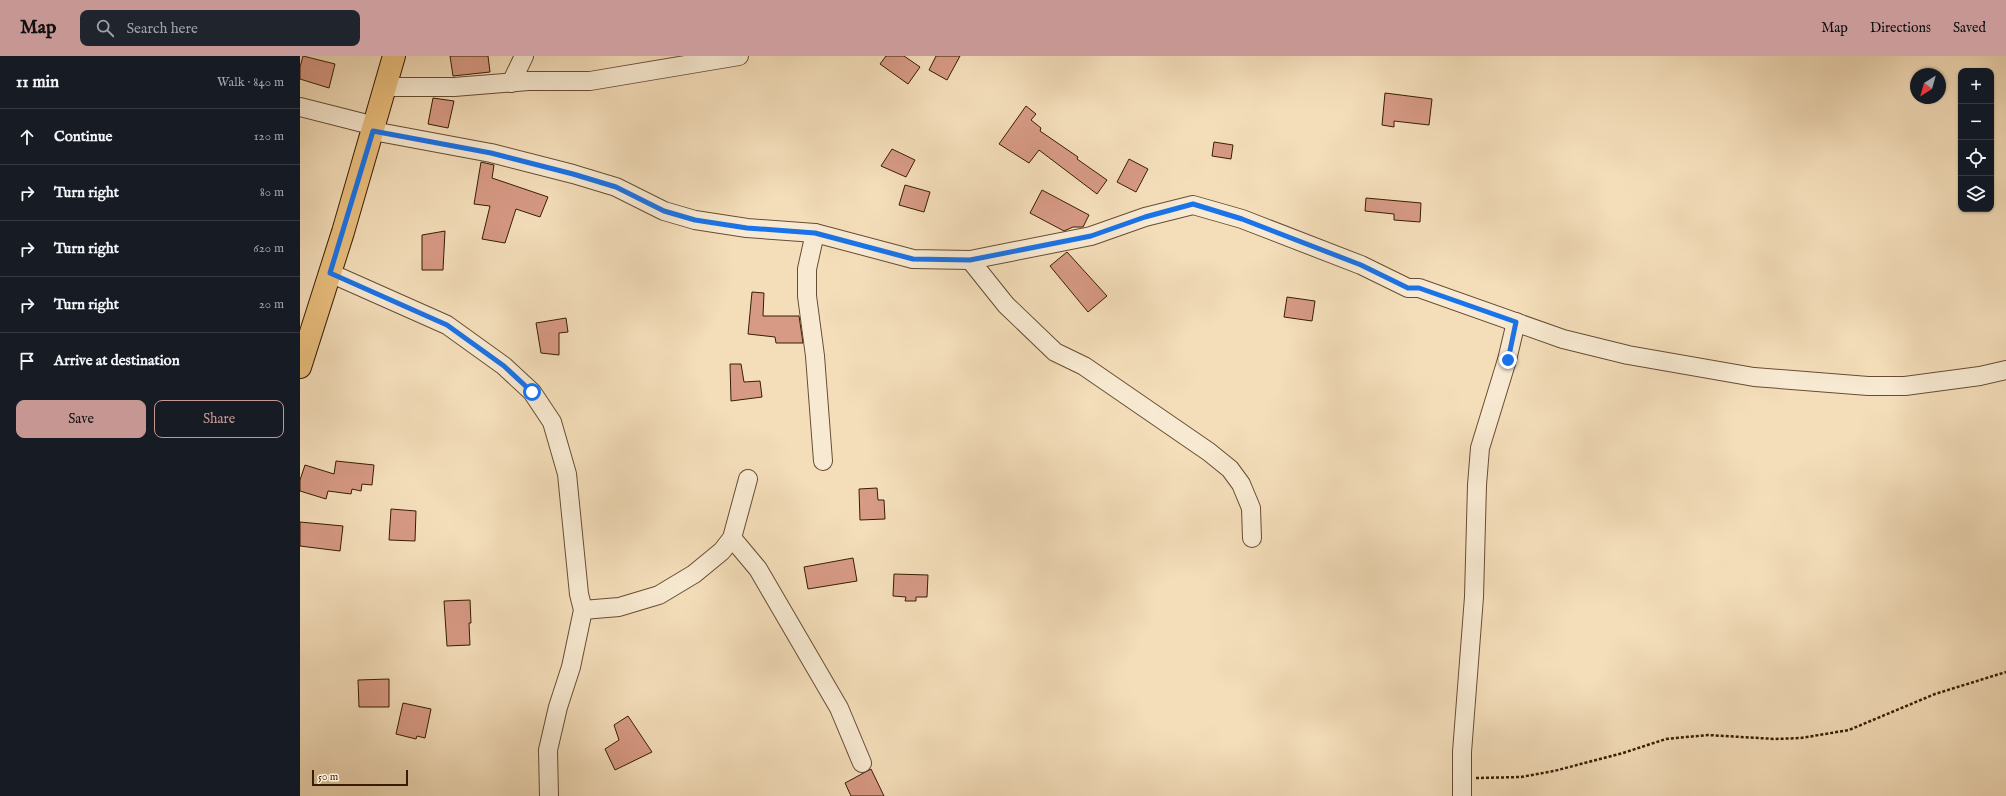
<!DOCTYPE html>
<meta charset="utf-8">
<style>
body{margin:0;font-family:"IM FELL English",serif;background:#20242c;color:#f1f3f6}
.controls{position:absolute;right:12px;top:12px;display:grid;overflow:hidden;border-radius:8px;box-shadow:0 1px 3px #0004}
.controls button{width:36px;height:36px;display:grid;place-items:center;padding:0;border:0;border-bottom:1px solid #363941;background:#171b24;color:#f1f3f6;font:20px sans-serif}
.compass{position:absolute;left:1610px;top:12px;width:36px;height:36px;border-radius:50%;background:#171b24;box-shadow:0 1px 3px #0004;rotate:217deg}
.scale{position:absolute;left:12px;bottom:10px;width:96px;box-sizing:border-box;padding-left:4px;border:2px solid #381d04;border-top:0;font-size:11px;line-height:14px;white-space:nowrap;color:#381d04;-webkit-text-stroke:3px #f8ead2;paint-order:stroke}
.stop{position:absolute;width:12px;height:12px;margin:-9px;border:3px solid #1a73e8;border-radius:50%;background:#fff}
.stop.end{background:#1a73e8;border-color:#fff;box-shadow:0 1px 4px #0008}
.list{margin:0;padding:0;list-style:none}
h2{display:flex;justify-content:space-between;align-items:center;height:52px;margin:0;padding:0 16px;font-size:17px}
h2 small{font-size:13px;font-weight:400;color:#9ea1a6}
.list li{display:grid;grid-template-columns:26px 1fr auto;gap:12px;align-items:center;box-sizing:border-box;height:56px;padding:0 16px;border-top:1px solid #363941}
.list b{display:block;font-size:15px;white-space:nowrap}
.list em{font-size:13px;font-style:normal;color:#9ea1a6}
.actions{display:flex;gap:8px;padding:12px 16px}
.actions a{flex:1;padding:9px 0;border:1px solid #c59692;border-radius:8px;text-align:center;font-size:14px;color:#c59692}
.actions .main{background:#c59692;color:#111}
.icon{flex:none;width:22px;height:22px;fill:none;stroke:currentColor;stroke-width:2;stroke-linecap:round;stroke-linejoin:round}
.map{position:relative;flex:none;width:1706px;height:740px;overflow:hidden}
header{display:flex;align-items:center;gap:24px;box-sizing:border-box;height:56px;padding:0 20px;background:#c59692;color:#111}
header strong{font-size:19px}
nav{display:flex;gap:22px;margin-inline-start:auto;font-size:14px}
.search{width:280px;height:36px;background:#20242c;display:flex;align-items:center;gap:10px;box-sizing:border-box;padding:0 14px;border-radius:8px;color:#9ea1a6;font-size:15px}
main{display:flex}
aside{flex:1;background:#171b24}
.map>svg:first-child{display:block}
.building{fill:#d79a85;stroke:#381d04}
.lines{fill:none;stroke-linecap:round;stroke-linejoin:round}
.minor-casing{stroke:#674d32;stroke-width:20}
.major-casing{stroke:#381d04;stroke-width:24}
.path{stroke:#381d04;stroke-width:2.5;stroke-dasharray:3 2;stroke-linecap:butt}
.minor{stroke:#f8ead2;stroke-width:18}
.major{stroke:#eabf7d;stroke-width:22}
.route{stroke:#1a73e8;stroke-width:5}
</style>
<header>
<strong>Map</strong>
<div class="search"><svg class="icon" aria-label="search" viewBox="0 0 24 24"><circle cx="10" cy="10" r="6"/><path d="M15 15l6 6"/></svg>Search here</div>
<nav><a>Map</a><a>Directions</a><a>Saved</a></nav>
</header>
<main>
<aside>
<h2>11 min<small>Walk · 840 m</small></h2>
<ul class="list">
<li><svg class="icon" aria-label="ahead" viewBox="0 0 24 24"><path d="M12 20V5M6 11l6-6 6 6"/></svg><div><b>Continue</b></div><em>120 m</em></li>
<li><svg class="icon" aria-label="right" viewBox="0 0 24 24"><path d="M7 20v-9h11M14 6l5 5-5 5"/></svg><div><b>Turn right</b></div><em>80 m</em></li>
<li><svg class="icon" aria-label="right" viewBox="0 0 24 24"><path d="M7 20v-9h11M14 6l5 5-5 5"/></svg><div><b>Turn right</b></div><em>620 m</em></li>
<li><svg class="icon" aria-label="right" viewBox="0 0 24 24"><path d="M7 20v-9h11M14 6l5 5-5 5"/></svg><div><b>Turn right</b></div><em>20 m</em></li>
<li><svg class="icon" aria-label="arrive" viewBox="0 0 24 24"><path d="M6 21V4h12l-3 4 3 4H6"/></svg><div><b>Arrive at destination</b></div></li>
</ul>
<div class="actions"><a class="main">Save</a><a>Share</a></div>
</aside>
<div class="map">
<svg width="1706" height="740" viewBox="0 0 1706 740">
<rect width="100%" height="100%" fill="#f4deba"/>
<filter id="stains"><feTurbulence type="fractalNoise" baseFrequency=".005" numOctaves="4"/><feColorMatrix values="0 0 0 0 .2 0 0 0 0 .09 0 0 0 0 .02 0 0 0 .5 -.17"/></filter>
<radialGradient id="worn" r=".72"><stop offset=".6" stop-color="#630" stop-opacity="0"/><stop offset="1" stop-color="#630" stop-opacity=".3"/></radialGradient>
<g class="building">
<path d="M 3,0 L 35,8 L 29,32 L 0,23 L 0,11 Z"/>
<path d="M 150,0 L 188,0 L 190,16 L 153,20 Z"/>
<path d="M 586,0 L 604,0 L 620,11 L 608,28 L 580,8 Z"/>
<path d="M 636,0 L 660,0 L 647,24 L 629,14 Z"/>
<path d="M 1085,37 L 1132,43 L 1129,69 L 1094,65 L 1094,71 L 1082,69 Z"/>
<path d="M 133,42 L 154,45 L 148,72 L 128,68 Z"/>
<path d="M 726,50 L 736,58 L 731,64 L 741,72 L 740,75 L 778,101 L 777,103 L 807,124 L 797,138 L 739,94 L 729,107 L 699,88 Z"/>
<path d="M 914,86 L 933,89 L 931,103 L 912,100 Z"/>
<path d="M 592,93 L 615,104 L 606,121 L 581,110 Z"/>
<path d="M 829,103 L 848,113 L 836,136 L 817,126 Z"/>
<path d="M 181,106 L 194,109 L 192,122 L 248,141 L 240,161 L 216,153 L 205,187 L 182,183 L 190,150 L 174,148 Z"/>
<path d="M 605,129 L 630,136 L 624,156 L 599,149 Z"/>
<path d="M 742,134 L 789,159 L 783,171 L 773,171 L 764,175 L 730,157 Z"/>
<path d="M 1066,142 L 1121,147 L 1120,166 L 1094,164 L 1094,158 L 1065,155 Z"/>
<path d="M 145,175 L 143,214 L 122,214 L 122,179 Z"/>
<path d="M 767,196 L 807,240 L 788,256 L 750,210 Z"/>
<path d="M 452,236 L 464,237 L 463,260 L 499,260 L 503,287 L 476,287 L 475,281 L 448,278 Z"/>
<path d="M 987,241 L 1015,245 L 1012,265 L 984,261 Z"/>
<path d="M 266,262 L 268,276 L 259,277 L 259,299 L 241,297 L 236,267 Z"/>
<path d="M 430,308 L 441,308 L 444,326 L 460,325 L 462,341 L 431,345 Z"/>
<path d="M 36,405 L 74,409 L 72,429 L 62,428 L 61,435 L 52,433 L 51,438 L 28,435 L 26,443 L 0,435 L 0,424 L 5,409 L 34,418 Z"/>
<path d="M 577,432 L 578,444 L 584,444 L 585,463 L 560,464 L 559,433 Z"/>
<path d="M 91,453 L 116,455 L 115,485 L 89,484 Z"/>
<path d="M 0,466 L 43,470 L 40,495 L 0,490 Z"/>
<path d="M 553,502 L 557,525 L 508,533 L 504,511 Z"/>
<path d="M 594,518 L 628,519 L 627,541 L 616,541 L 616,545 L 605,545 L 606,541 L 593,540 Z"/>
<path d="M 170,544 L 171,567 L 169,567 L 170,589 L 147,590 L 144,545 Z"/>
<path d="M 89,623 L 89,651 L 59,651 L 58,624 Z"/>
<path d="M 103,647 L 131,653 L 125,682 L 117,680 L 116,683 L 96,678 Z"/>
<path d="M 328,660 L 352,696 L 315,714 L 305,693 L 319,684 L 314,669 Z"/>
<path d="M 571,713 L 584,740 L 551,740 L 545,727 Z"/>
</g>
<g class="lines">
<g class="minor-casing">
<g id="minor">
<path d="M 211,27 L 224,0"/>
<path d="M 85,31 L 154,31 L 228,25 L 290,25 L 439,0"/>
<path d="M 0,51 L 75,70"/>
<path d="M 73,75 L 191,97 L 273,118 L 316,131 L 364,155 L 395,164 L 447,172 L 515,177 L 613,203 L 670,204 L 791,180 L 845,161 L 893,149 L 942,163 L 1061,209 L 1108,232 L 1119,232 L 1263,283 L 1328,299 L 1454,321 L 1568,330 L 1605,330 L 1680,320 L 1706,314"/>
<path d="M 515,177 L 507,213 L 507,240 L 515,300 L 523,405"/>
<path d="M 670,204 L 706,249 L 755,296 L 784,310 L 909,396 L 930,413 L 941,428 L 951,452 L 952,482"/>
<path d="M 30,217 L 147,269 L 204,310 L 232,336 L 252,366 L 267,418 L 279,538 L 283,554 L 271,611 L 258,651 L 248,694 L 249,740"/>
<path d="M 432,482 L 458,513 L 539,652 L 562,707"/>
<path d="M 283,554 L 319,551 L 359,539 L 394,518 L 422,495 L 432,482 L 448,423"/>
<path d="M 1162,740 L 1162,696 L 1174,541 L 1177,429 L 1180,392 L 1207,304 L 1216,266"/>
</g>
</g>
<g class="major-casing">
<path id="major" d="M 0,311 L 43,176 L 94,0"/>
</g>
<path class="path" d="M 1176,722 L 1221,721 L 1254,715 L 1323,697 L 1366,683 L 1408,679 L 1475,683 L 1501,682 L 1549,674 L 1635,638 L 1706,616"/>
<use href="#minor" class="minor"/>
<use href="#major" class="major"/>
</g>
<g class="lines">
<path class="route" d="M 232,336 L 204,310 L 147,269 L 30,217 L 73,75 L 191,97 L 273,118 L 316,131 L 364,155 L 395,164 L 447,172 L 515,177 L 613,203 L 670,204 L 791,180 L 845,161 L 893,148 L 942,163 L 1061,209 L 1108,232 L 1119,232 L 1216,266 L 1208,304"/>
</g>
<rect width="100%" height="100%" filter="url(#stains)"/>
<rect width="100%" height="100%" fill="url(#worn)"/>
</svg>
<div class="controls">
<button>+</button>
<button>−</button>
<button><svg class="icon" aria-label="locate" viewBox="0 0 24 24"><circle cx="12" cy="12" r="6"/><path d="M12 2v4M12 18v4M2 12h4M18 12h4"/></svg></button>
<button><svg class="icon" aria-label="layers" viewBox="0 0 24 24"><path d="M12 4l9 5-9 5-9-5zM3 14l9 5 9-5"/></svg></button>
</div>
<svg class="compass" viewBox="-18 -18 36 36"><path d="M0-13l5 13h-10z" fill="#e53935"/><path d="M0 13l5-13h-10z" fill="#9ea1a6"/></svg>
<div class="scale">50 m</div>
<div class="stop" style="left:232px;top:336px"></div>
<div class="stop end" style="left:1208px;top:304px"></div>
</div>
</main>
